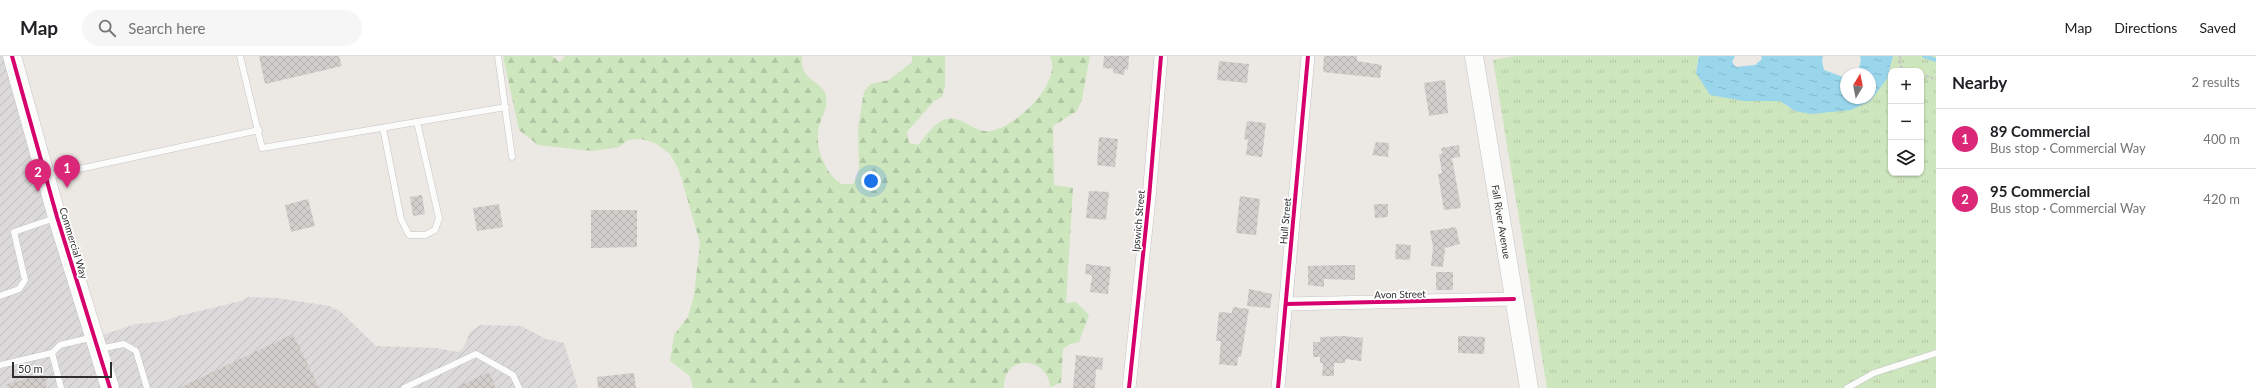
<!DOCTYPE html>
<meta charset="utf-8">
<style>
body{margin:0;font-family:Lato,sans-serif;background:#f6f6f6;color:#202124}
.controls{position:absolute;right:12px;top:12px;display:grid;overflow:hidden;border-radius:8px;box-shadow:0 1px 3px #0004}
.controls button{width:36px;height:36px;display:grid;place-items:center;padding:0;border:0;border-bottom:1px solid #e0e0e0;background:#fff;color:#202124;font:20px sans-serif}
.compass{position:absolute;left:1840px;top:12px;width:36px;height:36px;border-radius:50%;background:#fff;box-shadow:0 1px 3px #0004;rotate:10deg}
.scale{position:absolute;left:12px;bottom:10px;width:100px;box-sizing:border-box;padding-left:4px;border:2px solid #2e2e2e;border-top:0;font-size:11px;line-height:14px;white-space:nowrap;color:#2e2e2e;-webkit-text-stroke:3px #fff;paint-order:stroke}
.you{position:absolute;left:871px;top:125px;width:14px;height:14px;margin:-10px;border:3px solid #fff;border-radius:50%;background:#1a73e8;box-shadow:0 0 0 6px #1a73e833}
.badge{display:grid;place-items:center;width:26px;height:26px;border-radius:50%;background:#db2777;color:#fff;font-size:13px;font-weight:700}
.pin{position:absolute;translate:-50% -33px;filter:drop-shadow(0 1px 2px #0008)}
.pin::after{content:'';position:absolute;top:21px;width:14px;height:12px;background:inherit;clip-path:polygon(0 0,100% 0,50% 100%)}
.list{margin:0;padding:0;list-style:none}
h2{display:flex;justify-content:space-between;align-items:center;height:52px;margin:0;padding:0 16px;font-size:17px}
h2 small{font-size:13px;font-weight:400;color:#757577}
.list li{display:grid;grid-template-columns:26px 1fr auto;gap:12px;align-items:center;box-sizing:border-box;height:60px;padding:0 16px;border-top:1px solid #e0e0e0}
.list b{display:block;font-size:15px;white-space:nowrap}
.list p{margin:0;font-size:13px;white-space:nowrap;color:#757577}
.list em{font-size:13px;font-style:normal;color:#757577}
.icon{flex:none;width:22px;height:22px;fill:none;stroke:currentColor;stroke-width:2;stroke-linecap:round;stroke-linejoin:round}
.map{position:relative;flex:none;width:1936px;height:332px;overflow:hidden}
header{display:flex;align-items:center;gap:24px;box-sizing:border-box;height:56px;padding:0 20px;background:#fff;border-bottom:1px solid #e0e0e0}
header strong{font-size:19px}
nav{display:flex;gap:22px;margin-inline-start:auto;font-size:14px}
.search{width:280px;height:36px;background:#f6f6f6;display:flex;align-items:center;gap:10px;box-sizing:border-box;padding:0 14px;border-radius:22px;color:#757577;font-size:15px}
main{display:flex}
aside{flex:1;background:#fff}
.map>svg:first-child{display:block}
.industrial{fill:url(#industrial-furrows)}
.grass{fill:url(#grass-tufts);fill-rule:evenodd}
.forest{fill:url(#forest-firs)}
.water{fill:url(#water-ripples)}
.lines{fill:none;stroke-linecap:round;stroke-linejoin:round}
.stream{stroke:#99d6ec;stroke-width:4}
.building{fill:url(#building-cross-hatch)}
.lane-casing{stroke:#c5c4c5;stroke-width:7}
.street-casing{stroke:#c5c4c5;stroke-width:14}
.secondary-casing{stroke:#c5c4c5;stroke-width:19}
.path{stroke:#c9c9c8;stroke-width:2.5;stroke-dasharray:3 2;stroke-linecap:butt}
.lane{stroke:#fcfcfb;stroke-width:6}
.street{stroke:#fcfcfb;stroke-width:13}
.secondary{stroke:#fcfcfb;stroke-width:18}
.cycleway-casing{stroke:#fff;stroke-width:6}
.cycleway{stroke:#d6006c;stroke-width:4}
.labels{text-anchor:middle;stroke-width:3.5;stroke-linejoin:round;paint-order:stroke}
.street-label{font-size:10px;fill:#2e2e2e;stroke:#fff}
</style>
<header>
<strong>Map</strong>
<div class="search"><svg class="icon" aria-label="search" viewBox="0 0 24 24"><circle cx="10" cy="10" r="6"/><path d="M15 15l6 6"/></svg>Search here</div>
<nav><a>Map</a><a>Directions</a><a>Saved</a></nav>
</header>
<main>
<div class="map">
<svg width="1936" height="332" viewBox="0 0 1936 332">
<defs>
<pattern id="industrial-furrows" width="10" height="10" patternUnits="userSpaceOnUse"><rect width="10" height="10" fill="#dcd9db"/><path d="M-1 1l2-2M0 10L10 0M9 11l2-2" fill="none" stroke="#bdbbbc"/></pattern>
<pattern id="grass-tufts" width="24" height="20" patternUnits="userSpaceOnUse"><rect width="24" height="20" fill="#cee6be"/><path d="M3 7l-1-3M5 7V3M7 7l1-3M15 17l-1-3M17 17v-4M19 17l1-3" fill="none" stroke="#b1c6a4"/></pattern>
<pattern id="forest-firs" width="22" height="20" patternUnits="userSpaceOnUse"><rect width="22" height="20" fill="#cee6be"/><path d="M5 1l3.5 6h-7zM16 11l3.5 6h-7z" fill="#b1c6a4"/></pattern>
<pattern id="water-ripples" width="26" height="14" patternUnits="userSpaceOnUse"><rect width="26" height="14" fill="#99d6ec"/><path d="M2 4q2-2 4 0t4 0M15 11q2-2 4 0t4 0" fill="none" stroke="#84b8cb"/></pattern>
<pattern id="building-cross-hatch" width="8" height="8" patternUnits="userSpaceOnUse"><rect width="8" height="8" fill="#d1cecb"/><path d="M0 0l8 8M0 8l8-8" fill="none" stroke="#b4b1af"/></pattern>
</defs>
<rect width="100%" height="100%" fill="#ece8e4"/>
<path class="industrial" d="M 0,0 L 12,0 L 96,281 L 136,268 L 165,265 L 178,260 L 241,245 L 248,241 L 277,242 L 329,250 L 340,255 L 376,290 L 436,292 L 458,296 L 463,293 L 470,276 L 480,269 L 521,270 L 546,283 L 564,287 L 578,332 L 0,332 Z"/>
<path class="grass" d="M 1515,0 L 1699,0 L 1696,17 L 1744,45 L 1780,45 L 1795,55 L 1870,45 L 1887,23 L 1893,0 L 1936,0 L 1936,332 L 1547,332 L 1493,4 ZM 1891,15 L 1921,15 L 1921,117 L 1891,117 Z"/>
<path class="forest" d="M 503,0 L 552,0 L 560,6 L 565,0 L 802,0 C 799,26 822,23 826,40 C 828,51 823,58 820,67 C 813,89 824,116 841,128 L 853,128 L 858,120 L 859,111 L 858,72 L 864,35 L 871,28 L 889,24 L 912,6 L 912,0 L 945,0 L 945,30 L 942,41 L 934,45 L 907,76 L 909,87 L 918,89 C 925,81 936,65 947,63 C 962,59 973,77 990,75 C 1015,72 1063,27 1050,0 L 1090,0 L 1082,43 L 1077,55 L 1053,70 L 1054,129 L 1073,132 L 1066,247 L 1076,246 L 1089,259 L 1079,286 L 1070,288 L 1063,293 L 1061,327 L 1050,331 C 1048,300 1003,297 1004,332 L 693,332 L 690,320 L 670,305 L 674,279 L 688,261 L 694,239 L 700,187 L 679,114 L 670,98 L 655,87 L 641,83 L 628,84 L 619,91 L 592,95 L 538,89 L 519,74 Z"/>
<path class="water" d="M 1699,0 L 1735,0 L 1732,6 L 1736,11 L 1755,9 L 1762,3 L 1761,0 L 1823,0 L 1822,5 L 1824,14 L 1846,22 L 1846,42 L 1870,42 L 1870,18 L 1857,18 L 1861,5 L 1860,0 L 1893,0 L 1887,23 L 1870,45 L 1851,54 L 1811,58 L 1795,55 L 1780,45 L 1744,45 L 1710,39 L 1696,17 Z"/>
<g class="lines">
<path class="stream" d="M 1924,0 L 1936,4"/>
</g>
<g class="building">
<path d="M 259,0 L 339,0 L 342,10 L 265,28 Z"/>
<path d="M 1104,0 L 1129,0 L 1128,14 L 1125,13 L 1124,19 L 1113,17 L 1113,13 L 1103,12 Z"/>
<path d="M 1324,0 L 1357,0 L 1357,5 L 1382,9 L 1380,22 L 1323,16 Z"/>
<path d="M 1219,5 L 1249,8 L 1247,27 L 1217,24 Z"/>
<path d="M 1445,24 L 1448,57 L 1429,60 L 1424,27 Z"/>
<path d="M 1247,65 L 1266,67 L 1262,101 L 1246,99 L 1248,84 L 1244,83 Z"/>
<path d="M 1099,81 L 1118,83 L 1115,111 L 1097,109 Z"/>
<path d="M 1376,86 L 1389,87 L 1388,101 L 1372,99 Z"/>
<path d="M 1459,89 L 1460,101 L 1452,102 L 1461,152 L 1444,154 L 1438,118 L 1442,117 L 1439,98 L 1442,98 L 1441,92 Z"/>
<path d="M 1089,135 L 1109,136 L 1106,164 L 1086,162 Z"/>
<path d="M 422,139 L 425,158 L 413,160 L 410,141 Z"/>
<path d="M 1240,140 L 1260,143 L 1256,179 L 1236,177 Z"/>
<path d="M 308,143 L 315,170 L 291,176 L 285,149 Z"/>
<path d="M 499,148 L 503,171 L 477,175 L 473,152 Z"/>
<path d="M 1374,148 L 1388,148 L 1388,161 L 1375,162 Z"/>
<path d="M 591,154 L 637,154 L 637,191 L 591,192 Z"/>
<path d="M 1456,171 L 1460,188 L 1445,192 L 1443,211 L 1431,210 L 1433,191 L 1430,175 Z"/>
<path d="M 1396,188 L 1411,189 L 1410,204 L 1395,203 Z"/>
<path d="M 1086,208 L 1111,211 L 1108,238 L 1090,236 L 1092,219 L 1085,218 Z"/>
<path d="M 1342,209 L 1355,209 L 1355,224 L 1324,223 L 1324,231 L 1308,229 L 1308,210 Z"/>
<rect x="1436" y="216" width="17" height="18"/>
<path d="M 1249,233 L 1272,238 L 1270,252 L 1247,250 Z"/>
<path d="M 1233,251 L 1249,253 L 1241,301 L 1238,301 L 1237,310 L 1219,308 L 1221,285 L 1216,285 L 1219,256 L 1232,257 Z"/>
<path d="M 293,278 L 319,332 L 179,332 Z"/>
<path d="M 1344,280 L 1363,282 L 1361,305 L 1345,303 L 1345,307 L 1334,307 L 1334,320 L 1322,320 L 1323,307 L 1320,307 L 1320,301 L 1313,301 L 1313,286 L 1320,286 L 1320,281 Z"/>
<path d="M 1458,280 L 1485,281 L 1484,298 L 1458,297 Z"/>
<path d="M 1076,299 L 1103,302 L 1102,314 L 1096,313 L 1095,332 L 1073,332 Z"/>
<path d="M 489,316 L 496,332 L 455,332 Z"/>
<path d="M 634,317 L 636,332 L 598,332 L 597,321 Z"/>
<path d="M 44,319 L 47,332 L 8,332 L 7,328 Z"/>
</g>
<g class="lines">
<g class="lane-casing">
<g id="lane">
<path d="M 240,0 L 262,92 L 506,51"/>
<path d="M 498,0 L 512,101"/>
<path d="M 383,72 L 401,163 L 409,179 L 425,179 L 435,174 L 439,162 L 417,66"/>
<path d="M 47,120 L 259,74"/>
<path d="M 0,240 L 19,233 L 25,224 L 14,176 L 55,162"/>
<path d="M 99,293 L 124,288 L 136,295 L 147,332"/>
<path d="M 0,309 L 52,297"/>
<path d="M 61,332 L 52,297 L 60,289 L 94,281"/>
<path d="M 404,332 L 476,298 L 513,319 L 519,332"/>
<path d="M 1847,332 L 1874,317 L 1936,297"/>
</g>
</g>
<g class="street-casing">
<g id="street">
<path d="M 1286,248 L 1514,243"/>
<path d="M 1129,332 L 1149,142 L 1161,0"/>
<path d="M 1278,332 L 1308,0"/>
</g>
</g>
<g class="secondary-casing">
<g id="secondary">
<path d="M 12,0 L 57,161 L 110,332"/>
<path id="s1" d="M 1474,0 L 1529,332"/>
</g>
</g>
<g class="path">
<path d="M 1900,0 L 1900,10 L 1907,15"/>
<path d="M 1921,19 L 1936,23"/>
</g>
<use href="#lane" class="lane"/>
<use href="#street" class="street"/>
<use href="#secondary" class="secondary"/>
<g class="cycleway-casing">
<g id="cycleway">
<path d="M 12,0 L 57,161 L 110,332"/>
<path d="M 1286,248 L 1514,243"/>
<path d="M 1129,332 L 1149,142 L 1161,0"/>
<path d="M 1278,332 L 1308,0"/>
</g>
</g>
<use href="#cycleway" class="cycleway"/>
</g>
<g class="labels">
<g class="street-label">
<text transform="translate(1138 165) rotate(-85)" y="4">Ipswich Street</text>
<text transform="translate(1285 165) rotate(-85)" y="4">Hull Street</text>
<text dy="4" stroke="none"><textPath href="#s1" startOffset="168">Fall River Avenue</textPath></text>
<text transform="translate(74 187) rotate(73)" y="4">Commercial Way</text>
<text transform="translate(1400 238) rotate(-1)" y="4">Avon Street</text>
</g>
</g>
</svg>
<div class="controls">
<button>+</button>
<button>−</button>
<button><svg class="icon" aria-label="layers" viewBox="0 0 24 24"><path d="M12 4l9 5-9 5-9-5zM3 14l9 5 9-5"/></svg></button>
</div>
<svg class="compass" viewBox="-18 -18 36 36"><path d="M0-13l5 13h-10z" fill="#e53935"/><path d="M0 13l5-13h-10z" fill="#757577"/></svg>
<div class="scale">50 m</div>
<div class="you"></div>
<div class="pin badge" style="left:67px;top:132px">1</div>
<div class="pin badge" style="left:38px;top:136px">2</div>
</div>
<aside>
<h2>Nearby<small>2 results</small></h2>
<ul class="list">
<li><span class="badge">1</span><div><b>89 Commercial</b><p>Bus stop · Commercial Way</p></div><em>400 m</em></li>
<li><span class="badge">2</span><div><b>95 Commercial</b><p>Bus stop · Commercial Way</p></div><em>420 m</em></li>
</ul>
</aside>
</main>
